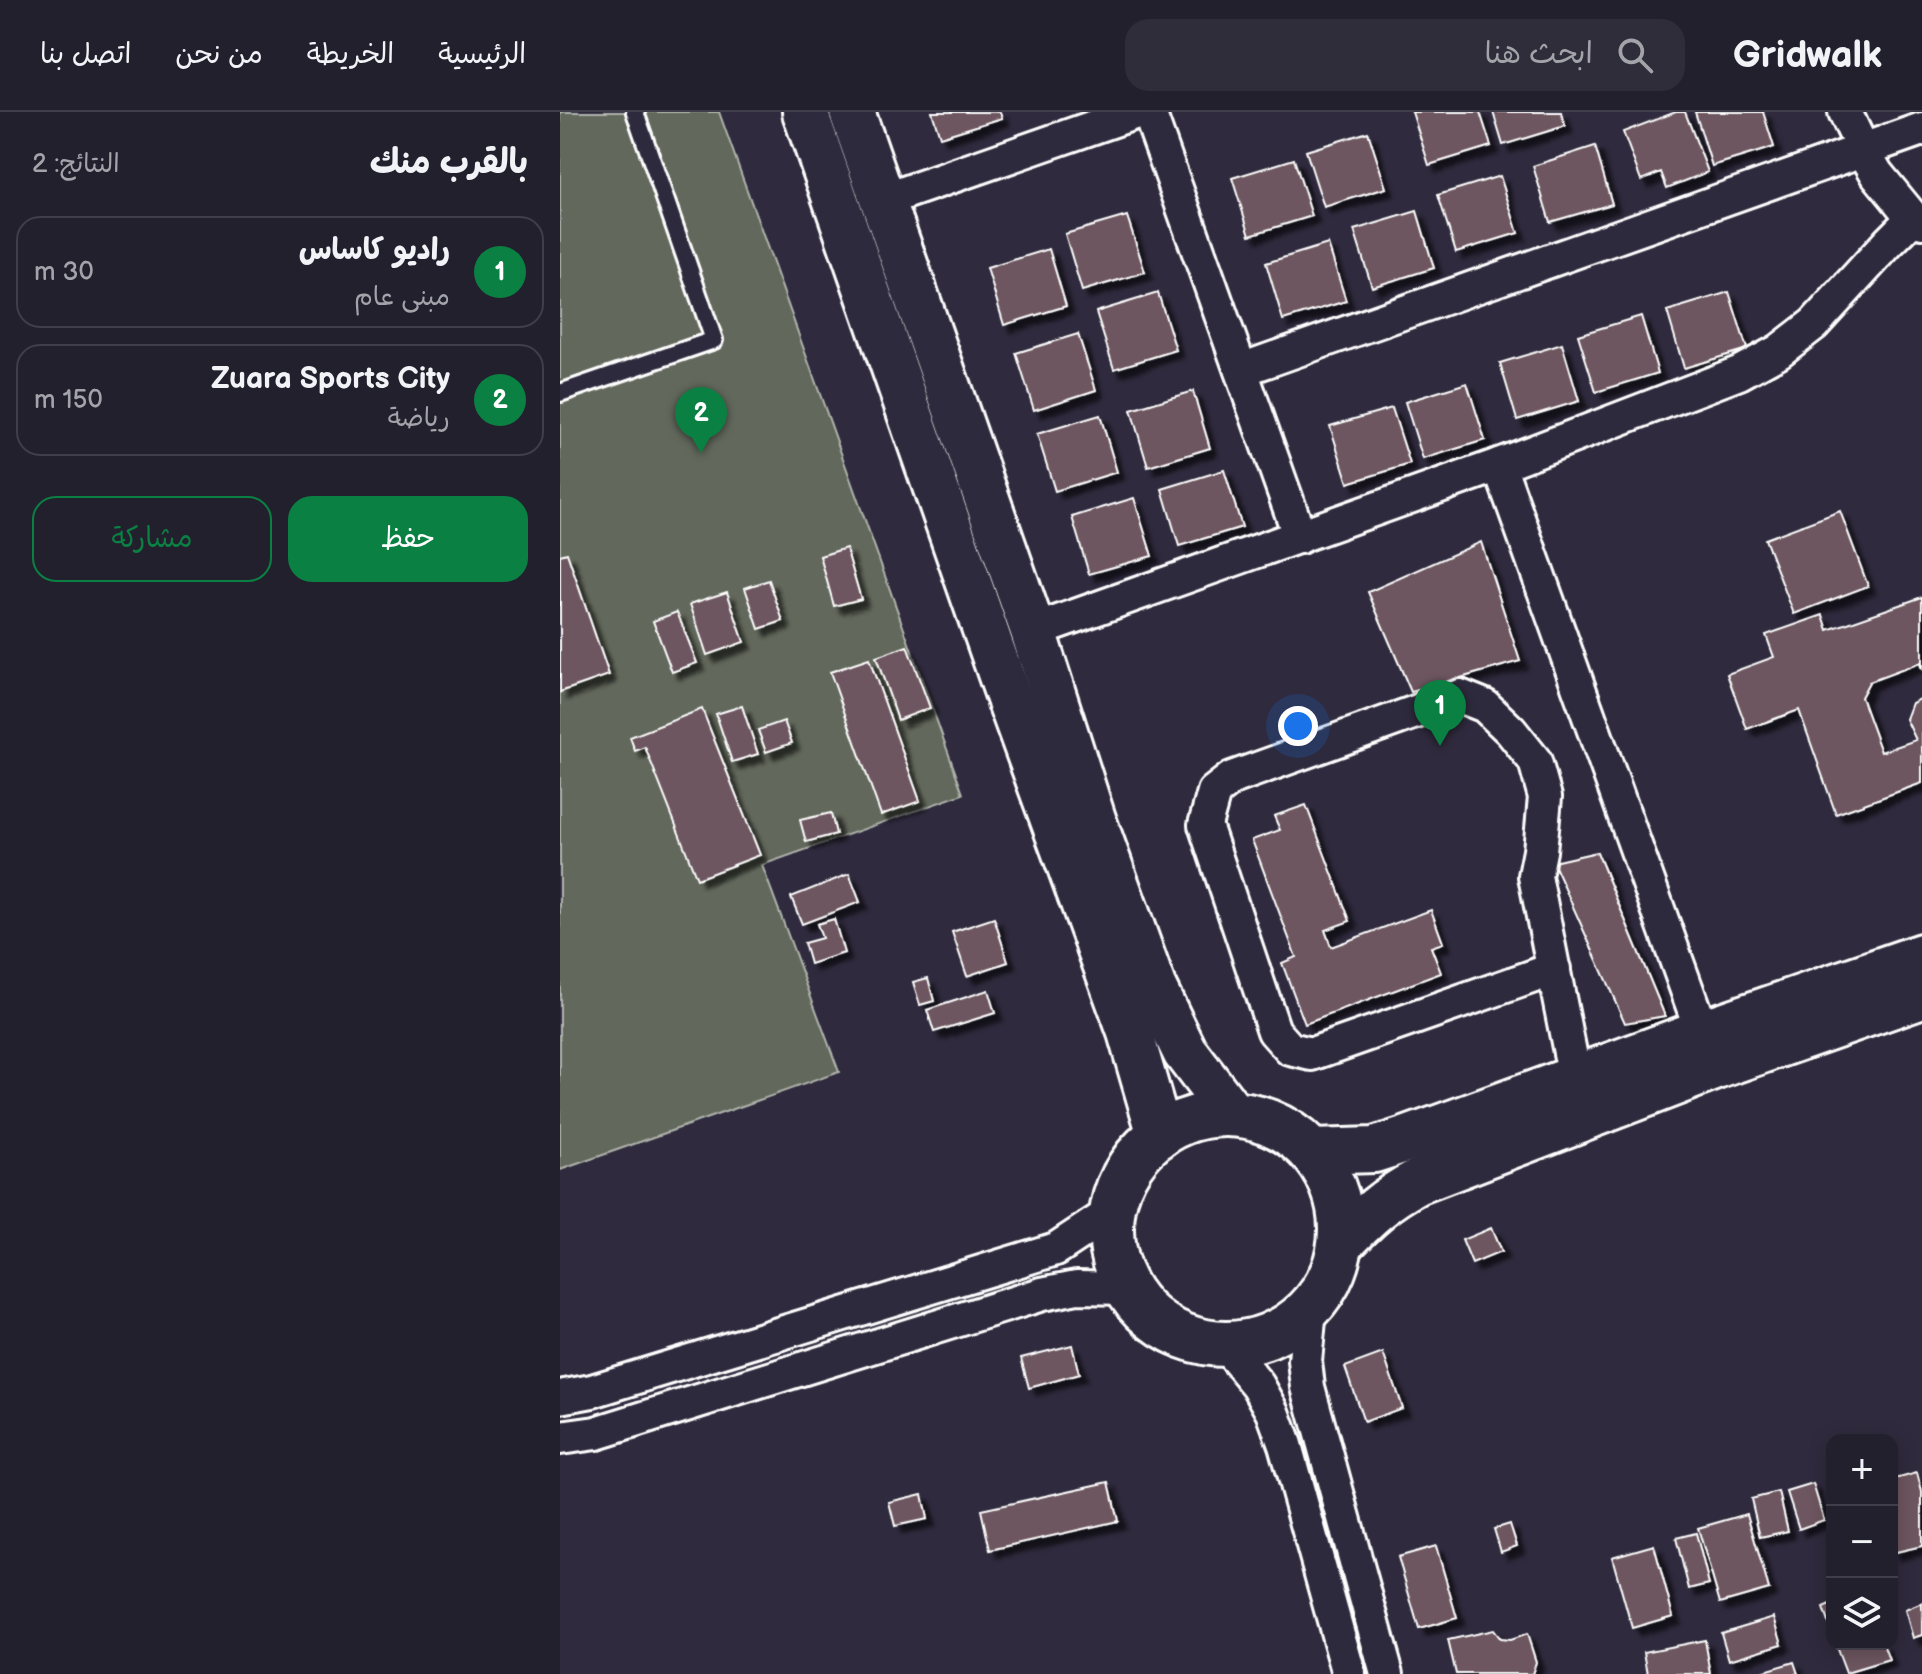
<!DOCTYPE html>
<html lang="ar">
<meta charset="utf-8">
<style>
body{margin:0;font-family:"Balsamiq Sans","Playpen Sans Arabic",sans-serif;background:#2f2d3a;color:#f1f3f6;direction:rtl}
.controls{position:absolute;right:24px;bottom:24px;display:grid;overflow:hidden;border-radius:16px;box-shadow:0 4px 20px #0003}
.controls button{width:72px;height:72px;display:grid;place-items:center;padding:0;border:0;border-bottom:2px solid #403e4a;background:#23202e;color:#f1f3f6;font:40px sans-serif}
.you{position:absolute;left:738px;top:614px;width:28px;height:28px;margin:-20px;border:6px solid #fff;border-radius:50%;background:#1a73e8;box-shadow:0 0 0 12px #1a73e833}
.badge{display:grid;place-items:center;width:52px;height:52px;border-radius:50%;background:#0b8043;color:#fff;font-size:26px;font-weight:700}
.pin{position:absolute;translate:-50% -66px;filter:drop-shadow(0 2px 4px #0008)}
.pin::after{content:'';position:absolute;top:42px;width:28px;height:24px;background:inherit;clip-path:polygon(0 0,100% 0,50% 100%)}
.list{margin:0;padding:0;list-style:none}
h2{display:flex;justify-content:space-between;align-items:center;height:104px;margin:0;padding:0 32px;font-size:34px}
h2 small{font-size:26px;font-weight:400;color:#a3a3aa}
.list li{display:grid;grid-template-columns:52px 1fr auto;gap:24px;align-items:center;box-sizing:border-box;height:112px;margin:0 16px 16px;padding:0 16px;border:2px solid #403e4a;border-radius:24px}
.list b{display:block;font-size:30px;white-space:nowrap}
.list p{margin:0;font-size:26px;white-space:nowrap;color:#a3a3aa}
.list em{font-size:26px;font-style:normal;color:#a3a3aa}
.actions{display:flex;gap:16px;padding:24px 32px}
.actions a{flex:1;padding:18px 0;border:2px solid #0b8043;border-radius:24px;text-align:center;font-size:28px;color:#0b8043}
.actions .main{background:#0b8043;color:#fff}
.icon{flex:none;width:44px;height:44px;fill:none;stroke:currentColor;stroke-width:2;stroke-linecap:round;stroke-linejoin:round}
.map{position:relative;flex:none;width:1362px;height:1562px;overflow:hidden;direction:ltr}
header{display:flex;align-items:center;gap:48px;box-sizing:border-box;height:112px;padding:0 40px;background:#23202e;border-bottom:2px solid #403e4a}
header strong{font-size:38px}
nav{display:flex;gap:44px;margin-inline-start:auto;font-size:28px}
.search{width:560px;height:72px;background:#2f2d3a;display:flex;align-items:center;gap:20px;box-sizing:border-box;padding:0 28px;border-radius:24px;color:#a3a3aa;font-size:30px}
main{display:flex}
aside{flex:1;background:#23202e}
.map>svg:first-child{display:block}
.green{fill:#62685b;stroke:#b0b4ad;stroke-width:2}
.building{fill:#6d565f;stroke:#fff;stroke-width:2;filter:url(#shadow)}
.lines{fill:none;stroke-linecap:round;stroke-linejoin:round}
.lane-casing{stroke:#fff;stroke-width:22}
.street-casing{stroke:#fff;stroke-width:38}
.secondary-casing{stroke:#fff;stroke-width:50}
.lane{stroke:#2f2a3d;stroke-width:16}
.street{stroke:#2f2a3d;stroke-width:32}
.secondary{stroke:#2f2a3d;stroke-width:44}
</style>
<header>
<strong>Gridwalk</strong>
<div class="search"><svg class="icon" aria-label="search" viewBox="0 0 24 24"><circle cx="10" cy="10" r="6"/><path d="M15 15l6 6"/></svg>ابحث هنا</div>
<nav><a>الرئيسية</a><a>الخريطة</a><a>من نحن</a><a>اتصل بنا</a></nav>
</header>
<main>
<div class="map">
<svg width="1362" height="1562" viewBox="0 0 1362 1562">
<defs>
<filter id="shadow"><feDropShadow dx="7" dy="7" stdDeviation="2" flood-color="#0009"/></filter>
</defs>
<rect width="100%" height="100%" fill="#2f2a3d"/>
<filter id="ink" filterUnits="userSpaceOnUse"><feTurbulence type="fractalNoise" baseFrequency=".0125" numOctaves="2"/><feDisplacementMap in="SourceGraphic" scale="16" xChannelSelector="R" yChannelSelector="G"/><feConvolveMatrix kernelMatrix="1 2 1 2 8 2 1 2 1" color-interpolation-filters="sRGB"/></filter>
<g filter="url(#ink)">
<path class="green" d="M 0,0 L 159,0 L 403,682 L 202,753 L 279,960 L 0,1058 Z"/>
<g class="building">
<path d="M 372,0 L 440,0 L 442,6 L 380,25 Z"/>
<path d="M 852,0 L 920,0 L 931,34 L 869,53 Z"/>
<path d="M 933,0 L 1001,0 L 1005,14 L 943,33 Z"/>
<path d="M 1116,0 L 1125,0 L 1148,60 L 1107,76 L 1101,60 L 1081,68 L 1063,20 Z"/>
<path d="M 1135,0 L 1203,0 L 1214,35 L 1152,54 Z"/>
<path d="M 808,20 L 826,76 L 764,95 L 746,39 Z"/>
<path d="M 1035,34 L 1052,92 L 990,110 L 973,54 Z"/>
<path d="M 734,47 L 752,104 L 690,123 L 672,66 Z"/>
<path d="M 940,64 L 958,121 L 896,140 L 878,83 Z"/>
<path d="M 857,99 L 874,156 L 812,175 L 794,118 Z"/>
<path d="M 567,104 L 585,160 L 522,179 L 505,122 Z"/>
<path d="M 768,132 L 786,189 L 723,208 L 706,151 Z"/>
<path d="M 489,137 L 506,194 L 444,213 L 427,156 Z"/>
<path d="M 1169,180 L 1187,237 L 1124,256 L 1107,199 Z"/>
<path d="M 598,181 L 616,238 L 554,257 L 536,200 Z"/>
<path d="M 1081,204 L 1098,261 L 1036,280 L 1018,223 Z"/>
<path d="M 518,222 L 536,278 L 474,298 L 456,241 Z"/>
<path d="M 1002,232 L 1019,289 L 957,308 L 940,251 Z"/>
<path d="M 907,271 L 925,328 L 863,347 L 845,290 Z"/>
<path d="M 633,279 L 650,336 L 588,355 L 571,298 Z"/>
<path d="M 832,296 L 850,352 L 788,371 L 770,314 Z"/>
<path d="M 540,303 L 557,360 L 495,379 L 477,322 Z"/>
<path d="M 664,358 L 682,415 L 619,434 L 602,377 Z"/>
<path d="M 574,386 L 592,444 L 529,462 L 512,405 Z"/>
<path d="M 1280,399 L 1308,474 L 1234,502 L 1205,427 Z"/>
<path d="M 921,430 L 960,549 L 851,580 L 808,480 Z"/>
<path d="M 286,436 L 301,487 L 274,494 L 260,444 Z"/>
<path d="M 7,441 L 49,563 L 0,580 L 0,443 Z"/>
<path d="M 209,468 L 223,509 L 199,517 L 185,476 Z"/>
<path d="M 167,480 L 184,530 L 147,543 L 130,492 Z"/>
<path d="M 1362,485 L 1362,558 L 1360,551 L 1309,570 L 1301,585 L 1321,640 L 1356,628 L 1346,607 L 1352,591 L 1362,586 L 1362,671 L 1276,702 L 1239,598 L 1187,617 L 1167,562 L 1214,545 L 1206,523 L 1263,503 L 1268,518 Z"/>
<path d="M 117,500 L 137,551 L 112,560 L 93,509 Z"/>
<path d="M 347,534 L 370,596 L 338,608 L 316,545 Z"/>
<path d="M 309,547 L 360,689 L 321,703 L 270,560 Z"/>
<path d="M 182,594 L 198,642 L 172,650 L 156,602 Z"/>
<path d="M 142,597 L 200,743 L 137,767 L 85,635 L 75,639 L 70,625 Z"/>
<path d="M 224,609 L 232,631 L 206,640 L 198,618 Z"/>
<path d="M 746,693 L 790,809 L 765,818 L 771,835 L 871,798 L 883,831 L 871,835 L 881,861 L 745,912 L 722,851 L 736,845 L 692,728 L 720,718 L 714,704 Z"/>
<path d="M 271,701 L 276,722 L 246,730 L 240,708 Z"/>
<path d="M 1037,740 L 1105,904 L 1065,911 L 993,750 Z"/>
<path d="M 289,762 L 300,790 L 242,812 L 231,785 Z"/>
<path d="M 434,806 L 448,850 L 407,864 L 392,820 Z"/>
<path d="M 274,807 L 284,841 L 250,852 L 244,831 L 262,826 L 257,812 Z"/>
<path d="M 368,866 L 374,889 L 360,893 L 353,870 Z"/>
<path d="M 428,878 L 435,901 L 374,920 L 367,898 Z"/>
<path d="M 931,1116 L 941,1140 L 912,1152 L 902,1128 Z"/>
<path d="M 512,1233 L 519,1262 L 469,1276 L 461,1246 Z"/>
<path d="M 823,1241 L 842,1296 L 804,1310 L 785,1255 Z"/>
<path d="M 1357,1361 L 1362,1380 L 1362,1434 L 1332,1441 L 1332,1368 Z"/>
<path d="M 549,1370 L 558,1409 L 430,1438 L 421,1398 Z"/>
<path d="M 1253,1372 L 1264,1408 L 1239,1417 L 1227,1380 Z"/>
<path d="M 1219,1380 L 1228,1419 L 1200,1425 L 1191,1387 Z"/>
<path d="M 362,1382 L 367,1407 L 335,1414 L 329,1390 Z"/>
<path d="M 1187,1402 L 1209,1477 L 1160,1491 L 1138,1416 Z"/>
<path d="M 950,1412 L 957,1434 L 941,1440 L 934,1417 Z"/>
<path d="M 1136,1421 L 1149,1472 L 1129,1477 L 1116,1426 Z"/>
<path d="M 1094,1433 L 1113,1504 L 1072,1516 L 1052,1445 Z"/>
<path d="M 876,1434 L 897,1506 L 859,1517 L 838,1445 Z"/>
<path d="M 1362,1491 L 1362,1523 L 1353,1526 L 1345,1498 Z"/>
<path d="M 1272,1492 L 1272,1522 L 1263,1496 Z"/>
<path d="M 1214,1505 L 1222,1532 L 1169,1548 L 1161,1521 Z"/>
<path d="M 933,1518 L 940,1527 L 950,1528 L 967,1522 L 976,1550 L 972,1562 L 896,1562 L 888,1528 Z"/>
<path d="M 1145,1528 L 1151,1562 L 1088,1562 L 1084,1540 Z"/>
<path d="M 1275,1532 L 1323,1532 L 1329,1548 L 1286,1561 Z"/>
<path d="M 1234,1550 L 1238,1562 L 1194,1562 Z"/>
</g>
<g class="lines">
<g class="lane-casing">
<path id="lane" d="M 0,281 L 154,228 L 75,0"/>
</g>
<g class="street-casing">
<g id="street">
<path d="M 589,0 L 740,425"/>
<path d="M 1285,0 L 1303,38 L 1317,62 L 1353,106 L 1362,110"/>
<path d="M 324,88 L 577,0"/>
<path d="M 681,258 L 1362,17"/>
<path d="M 939,353 L 1142,920"/>
<path d="M 473,519 L 939,353 L 1179,261 L 1219,239 L 1254,212 L 1328,131 L 1353,106"/>
<path d="M 994,857 L 752,942 L 730,937 L 714,919 L 645,713 L 654,680 L 672,666 L 900,584 L 925,594 L 951,619 L 975,649 L 985,685 L 980,739 L 975,764 L 1015,966"/>
<path d="M 750,1198 L 745,1249 L 748,1275 L 827,1562"/>
<path d="M 665,1233 L 698,1273 L 713,1300 L 725,1333 L 789,1562"/>
<path d="M 0,1285 L 32,1279 L 496,1137 L 552,1100"/>
<path d="M 0,1326 L 36,1321 L 482,1182 L 517,1175 L 567,1176"/>
</g>
</g>
<g class="secondary-casing">
<g id="secondary">
<path d="M 245,0 L 451,592 L 570,920 L 600,1023"/>
<path d="M 292,0 L 473,519 L 533,707 L 593,874 L 625,940 L 672,1002"/>
<circle cx="666" cy="1117" r="115"/>
<path d="M 752,1040 L 814,1038 L 848,1027 L 1142,920 L 1362,844"/>
<path d="M 782,1130 C 807,1104 825,1087 857,1070 L 1162,953 L 1362,883"/>
</g>
</g>
<use href="#lane" class="lane"/>
<use href="#street" class="street"/>
<use href="#secondary" class="secondary"/>
</g>
</g>
</svg>
<div class="controls">
<button>+</button>
<button>−</button>
<button><svg class="icon" aria-label="layers" viewBox="0 0 24 24"><path d="M12 4l9 5-9 5-9-5zM3 14l9 5 9-5"/></svg></button>
</div>
<div class="you"></div>
<div class="pin badge" style="left:880px;top:634px">1</div>
<div class="pin badge" style="left:141px;top:341px">2</div>
</div>
<aside>
<h2>بالقرب منك<small>النتائج: 2</small></h2>
<ul class="list">
<li><span class="badge">1</span><div><b>راديو كاساس</b><p>مبنى عام</p></div><em>30 m</em></li>
<li><span class="badge">2</span><div><b>Zuara Sports City</b><p>رياضة</p></div><em>150 m</em></li>
</ul>
<div class="actions"><a class="main">حفظ</a><a>مشاركة</a></div>
</aside>
</main>
